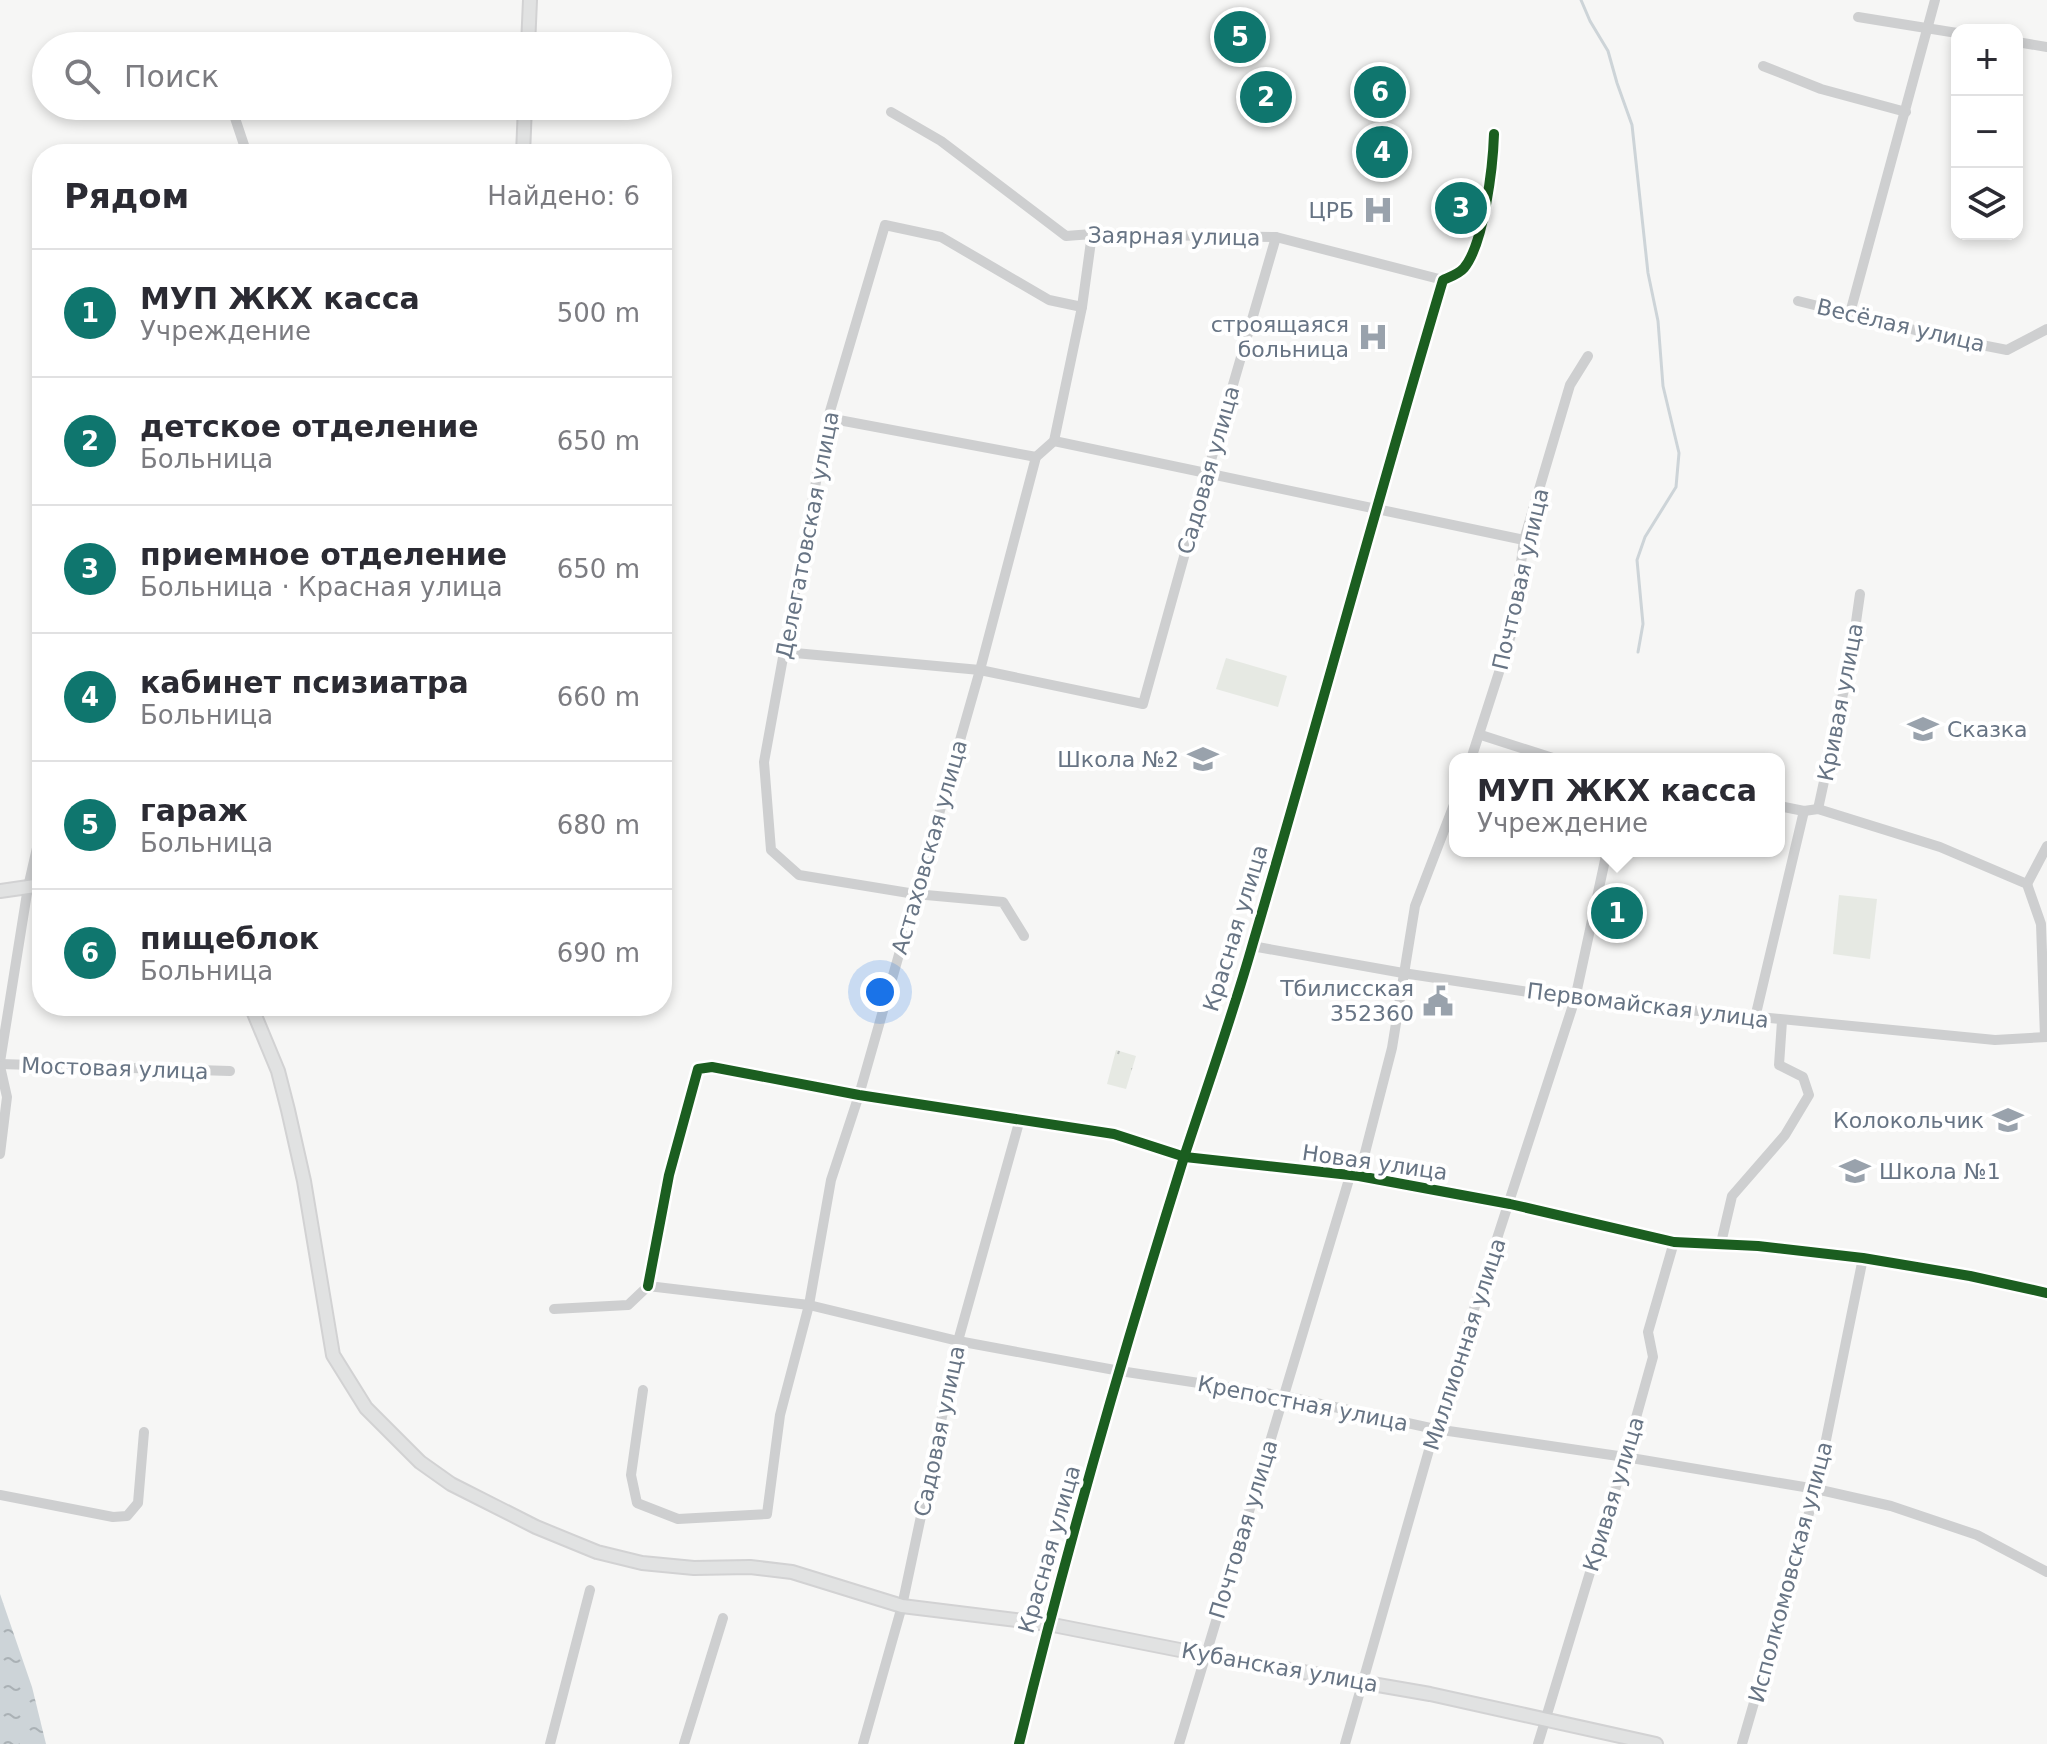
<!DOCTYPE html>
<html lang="ru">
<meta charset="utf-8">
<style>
body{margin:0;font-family:"DejaVu Sans",sans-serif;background:#f2f2f3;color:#2b2b33}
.controls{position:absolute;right:24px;top:24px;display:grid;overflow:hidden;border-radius:16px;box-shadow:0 4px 12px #0003}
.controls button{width:72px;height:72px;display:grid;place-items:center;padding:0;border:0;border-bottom:2px solid #e1e1e2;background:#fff;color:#2b2b33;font:40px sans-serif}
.you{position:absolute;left:880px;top:992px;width:28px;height:28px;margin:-20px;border:6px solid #fff;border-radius:50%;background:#1a73e8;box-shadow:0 0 0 12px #1a73e833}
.badge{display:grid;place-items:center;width:52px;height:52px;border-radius:50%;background:#0f766e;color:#fff;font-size:26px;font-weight:700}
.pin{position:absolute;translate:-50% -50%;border:4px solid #fff;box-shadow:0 2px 8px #0006}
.popup{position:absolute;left:1449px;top:753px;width:336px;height:104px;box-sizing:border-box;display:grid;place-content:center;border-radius:16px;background:#fff;filter:drop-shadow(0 2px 6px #0005);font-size:26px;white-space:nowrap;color:#7c7c81}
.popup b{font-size:30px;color:#2b2b33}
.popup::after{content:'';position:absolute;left:50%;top:100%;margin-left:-16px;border:16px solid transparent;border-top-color:#fff}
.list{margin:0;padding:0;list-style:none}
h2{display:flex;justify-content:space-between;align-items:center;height:104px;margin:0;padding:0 32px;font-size:34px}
h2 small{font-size:26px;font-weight:400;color:#7c7c81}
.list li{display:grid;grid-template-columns:52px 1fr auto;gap:24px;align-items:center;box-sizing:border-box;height:128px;padding:0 32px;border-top:2px solid #e1e1e2}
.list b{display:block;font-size:30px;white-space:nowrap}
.list p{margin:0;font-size:26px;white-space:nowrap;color:#7c7c81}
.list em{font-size:26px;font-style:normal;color:#7c7c81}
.icon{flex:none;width:44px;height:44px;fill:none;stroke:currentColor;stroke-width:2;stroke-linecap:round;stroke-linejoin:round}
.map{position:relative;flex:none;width:2047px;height:1744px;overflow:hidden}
.search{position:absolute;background:#fff;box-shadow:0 4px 12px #0003;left:32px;top:32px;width:640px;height:88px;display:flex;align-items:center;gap:20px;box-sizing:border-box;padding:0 28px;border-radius:44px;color:#7c7c81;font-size:30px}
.panel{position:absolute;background:#fff;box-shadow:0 4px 12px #0003;left:32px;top:144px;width:640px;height:872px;border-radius:32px}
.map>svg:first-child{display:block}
.grass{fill:url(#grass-tufts)}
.garden{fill:#e6e9e3}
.water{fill:url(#water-ripples)}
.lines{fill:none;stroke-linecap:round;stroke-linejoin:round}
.stream{stroke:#cdd4d8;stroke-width:3}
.major-casing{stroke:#d2d2d3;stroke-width:16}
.minor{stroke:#cecfd0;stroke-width:10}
.major{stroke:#e1e2e2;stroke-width:12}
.cycleway-casing{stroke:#fff;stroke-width:15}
.cycleway{stroke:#1b5e20;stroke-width:10}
.labels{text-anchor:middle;stroke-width:8;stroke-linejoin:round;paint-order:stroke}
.poi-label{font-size:22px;fill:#677484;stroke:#fff;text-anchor:end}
.street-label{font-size:22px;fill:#677484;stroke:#fff}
</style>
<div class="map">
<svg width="2047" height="1744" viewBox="0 0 2047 1744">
<defs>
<pattern id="grass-tufts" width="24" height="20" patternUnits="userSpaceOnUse" patternTransform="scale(2)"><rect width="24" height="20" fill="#e6e9e3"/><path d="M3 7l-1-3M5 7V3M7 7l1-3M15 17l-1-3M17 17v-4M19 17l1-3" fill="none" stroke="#bec1be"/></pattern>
<pattern id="water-ripples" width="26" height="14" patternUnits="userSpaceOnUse" patternTransform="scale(2)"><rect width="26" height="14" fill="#cdd4d8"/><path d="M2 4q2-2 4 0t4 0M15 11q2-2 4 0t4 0" fill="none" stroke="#aab1b5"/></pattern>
</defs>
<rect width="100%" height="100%" fill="#f6f6f5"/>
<path class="grass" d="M 1116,1050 L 1136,1056 L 1126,1089 L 1107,1084 Z"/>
<g class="garden">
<path d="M 1226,658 L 1287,676 L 1278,707 L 1216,689 Z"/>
<path d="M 1839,895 L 1877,899 L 1870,959 L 1833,954 Z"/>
</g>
<path class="water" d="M 0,1594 L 32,1687 L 46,1744 L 0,1744 Z"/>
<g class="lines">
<path class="stream" d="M 1581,0 L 1590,21 L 1608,51 L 1617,83 L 1632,125 L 1648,273 L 1658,321 L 1663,386 L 1679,453 L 1676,487 L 1645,537 L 1637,560 L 1643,624 L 1638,652"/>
<g class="major-casing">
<g id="major">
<path d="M 528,46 L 530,0"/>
<path d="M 523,154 L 525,106"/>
<path d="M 0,891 L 42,885"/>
<path d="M 251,1006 L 278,1071 L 288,1110 L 304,1181 L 333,1355 L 366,1408 L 420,1462 L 451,1484 L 536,1527 L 597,1552 L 642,1563 L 694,1568 L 750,1567 L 792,1572 L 902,1606 L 1048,1624 L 1205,1655 L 1430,1694 L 1656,1744"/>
</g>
</g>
<g class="minor">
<path d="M 1858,17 L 1957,33"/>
<path d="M 2017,42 L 2047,47"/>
<path d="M 1763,66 L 1821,89 L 1906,112"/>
<path d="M 231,106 L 247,154"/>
<path d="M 891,112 L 941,141 L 1066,236 L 1092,234 L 1276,237 L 1443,280"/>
<path d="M 1798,301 L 1951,339 L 2007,350 L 2047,329"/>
<path d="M 1850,313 L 1935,0"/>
<path d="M 828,418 L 1036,457"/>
<path d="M 1054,441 L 1524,540"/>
<path d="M 784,652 L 980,670 L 1143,704 L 1207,474 L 1276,237"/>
<path d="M 1481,735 L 1556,759"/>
<path d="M 1471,759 L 1512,632 L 1524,540 L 1570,385 L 1588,356"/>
<path d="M 1779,806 L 1804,811 L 1818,809 L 1940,847 L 2027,884 L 2041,924 L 2045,1037"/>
<path d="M 1818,809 L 1851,657 L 1860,594"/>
<path d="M 2027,884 L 2047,846"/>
<path d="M 1024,936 L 1003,902 L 915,894 L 799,875 L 771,850 L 764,762 L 784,652 L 828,418 L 885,225 L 941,237 L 1049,300 L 1082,307"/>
<path d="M 1252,946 L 1403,973 L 1575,999 L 1995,1040 L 2047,1037"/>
<path d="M 1755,1018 L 1804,811"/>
<path d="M 0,1062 L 28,887 L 42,826"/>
<path d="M 0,1064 L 230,1071"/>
<path d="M 0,1066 L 7,1097 L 0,1154"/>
<path d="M 1359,1176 L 1392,1048 L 1415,906 L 1455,802"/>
<path d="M 1721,1243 L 1732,1196 L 1785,1135 L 1809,1095 L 1803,1077 L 1779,1065 L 1782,1021"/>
<path d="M 648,1286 L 669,1175 L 698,1069 L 712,1067 L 859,1095 L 1114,1134 L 1185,1157 L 1359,1176 L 1510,1204 L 1674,1242 L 1758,1246 L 1863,1258 L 1970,1276 L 2047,1293"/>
<path d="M 554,1309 L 628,1305 L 648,1286 L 809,1305 L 958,1341 L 1120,1371 L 1284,1396 L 1435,1429 L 1625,1457 L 1816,1489 L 1891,1506 L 1977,1535 L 2047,1572"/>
<path d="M 643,1390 L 631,1475 L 637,1503 L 678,1519 L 767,1514 L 780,1415 L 809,1305 L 831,1180 L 859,1095 L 980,670 L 1036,457 L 1054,441 L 1082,307 L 1092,234"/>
<path d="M 0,1495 L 113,1517 L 127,1516 L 138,1503 L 144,1432"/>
<path d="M 550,1744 L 590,1590"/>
<path d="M 684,1744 L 723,1618"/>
<path d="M 863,1744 L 902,1606 L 958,1341 L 1020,1119"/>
<path d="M 1019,1744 C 1067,1546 1124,1349 1185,1154 C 1208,1084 1233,1014 1253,943 C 1318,722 1377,501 1443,280 C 1450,277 1459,274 1464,268 C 1484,244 1493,166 1494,134"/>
<path d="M 1179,1744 L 1350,1176"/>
<path d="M 1345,1744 L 1435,1429 L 1575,999 L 1607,851"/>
<path d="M 1538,1744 L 1625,1457 L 1653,1357 L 1648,1332 L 1674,1242"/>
<path d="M 1742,1744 L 1816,1489 L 1863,1258"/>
</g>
<use href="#major" class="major"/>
<g class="cycleway-casing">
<g id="cycleway">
<path d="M 648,1286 L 669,1175 L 698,1069 L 712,1067 L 859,1095 L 1114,1134 L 1185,1157 L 1359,1176 L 1510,1204 L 1674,1242 L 1758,1246 L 1863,1258 L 1970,1276 L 2047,1293"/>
<path d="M 1019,1744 C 1067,1546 1124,1349 1185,1154 C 1208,1084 1233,1014 1253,943 C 1318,722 1377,501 1443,280 C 1450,277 1459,274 1464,268 C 1484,244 1493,166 1494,134"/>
</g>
</g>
<use href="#cycleway" class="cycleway"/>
</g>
<defs>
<g id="hospital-bare" transform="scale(2.4)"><path d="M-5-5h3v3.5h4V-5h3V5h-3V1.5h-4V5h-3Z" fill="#99a2ac" stroke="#fff" stroke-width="2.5" paint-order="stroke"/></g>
<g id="school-bare" transform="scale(2.4)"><path d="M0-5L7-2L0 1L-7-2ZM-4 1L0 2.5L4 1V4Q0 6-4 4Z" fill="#99a2ac" stroke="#fff" stroke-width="2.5" paint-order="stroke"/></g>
<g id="civic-bare" transform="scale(2.4)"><path d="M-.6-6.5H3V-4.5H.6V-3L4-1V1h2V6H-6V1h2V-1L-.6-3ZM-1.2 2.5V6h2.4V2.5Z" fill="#99a2ac" stroke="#fff" stroke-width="2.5" paint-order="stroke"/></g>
</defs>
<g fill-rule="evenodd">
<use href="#hospital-bare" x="1378" y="210"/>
<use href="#hospital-bare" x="1373" y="337"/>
<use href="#school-bare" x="1923" y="729"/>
<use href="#school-bare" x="1203" y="759"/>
<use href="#civic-bare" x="1438" y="1001"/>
<use href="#school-bare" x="2008" y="1120"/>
<use href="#school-bare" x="1855" y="1171"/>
</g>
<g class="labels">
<g class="poi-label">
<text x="1354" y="218">ЦРБ</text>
<text x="1349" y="332">строящаяся<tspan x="1349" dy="25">больница</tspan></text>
<text x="1947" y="737" text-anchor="start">Сказка</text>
<text x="1179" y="767">Школа №2</text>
<text x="1414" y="996">Тбилисская<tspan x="1414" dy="25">352360</tspan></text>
<text x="1984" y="1128">Колокольчик</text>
<text x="1879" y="1179" text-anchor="start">Школа №1</text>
</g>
<g class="street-label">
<text transform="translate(1174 236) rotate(1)" y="8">Заярная улица</text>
<text transform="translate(1901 325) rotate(13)" y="8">Весёлая улица</text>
<text transform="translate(1208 470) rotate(-74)" y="8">Садовая улица</text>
<text transform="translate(807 535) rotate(-79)" y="8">Делегатовская улица</text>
<text transform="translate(1520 579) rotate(-77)" y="8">Почтовая улица</text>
<text transform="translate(1840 702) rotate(-79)" y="8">Кривая улица</text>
<text transform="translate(929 847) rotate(-74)" y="8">Астаховская улица</text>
<text transform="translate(1235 928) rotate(-73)" y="8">Красная улица</text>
<text transform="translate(1648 1005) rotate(7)" y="8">Первомайская улица</text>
<text transform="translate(115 1068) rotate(2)" y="8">Мостовая улица</text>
<text transform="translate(1375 1162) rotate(8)" y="8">Новая улица</text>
<text transform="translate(1464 1344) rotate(-72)" y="8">Миллионная улица</text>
<text transform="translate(1303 1403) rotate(11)" y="8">Крепостная улица</text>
<text transform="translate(939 1431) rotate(-78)" y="8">Садовая улица</text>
<text transform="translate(1613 1494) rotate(-73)" y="8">Кривая улица</text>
<text transform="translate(1243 1529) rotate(-73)" y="8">Почтовая улица</text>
<text transform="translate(1049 1549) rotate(-74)" y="8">Красная улица</text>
<text transform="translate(1790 1572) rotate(-75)" y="8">Исполкомовская улица</text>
<text transform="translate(1280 1667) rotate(10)" y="8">Кубанская улица</text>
</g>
</g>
</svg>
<div class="controls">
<button>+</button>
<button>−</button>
<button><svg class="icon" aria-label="layers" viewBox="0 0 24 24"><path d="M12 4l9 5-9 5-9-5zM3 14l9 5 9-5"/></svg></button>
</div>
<div class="you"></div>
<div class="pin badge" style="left:1617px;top:913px">1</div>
<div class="popup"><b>МУП ЖКХ касса</b>Учреждение</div>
<div class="pin badge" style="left:1266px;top:97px">2</div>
<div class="pin badge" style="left:1461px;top:208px">3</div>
<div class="pin badge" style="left:1382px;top:152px">4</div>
<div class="pin badge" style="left:1240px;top:37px">5</div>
<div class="pin badge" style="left:1380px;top:92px">6</div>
<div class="search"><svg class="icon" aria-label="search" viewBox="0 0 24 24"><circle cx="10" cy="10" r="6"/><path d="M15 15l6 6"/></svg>Поиск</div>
<section class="panel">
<h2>Рядом<small>Найдено: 6</small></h2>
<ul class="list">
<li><span class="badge">1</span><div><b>МУП ЖКХ касса</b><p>Учреждение</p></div><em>500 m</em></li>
<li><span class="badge">2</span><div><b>детское отделение</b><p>Больница</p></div><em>650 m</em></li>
<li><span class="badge">3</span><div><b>приемное отделение</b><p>Больница · Красная улица</p></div><em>650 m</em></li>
<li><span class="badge">4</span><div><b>кабинет псизиатра</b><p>Больница</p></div><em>660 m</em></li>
<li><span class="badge">5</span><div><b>гараж</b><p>Больница</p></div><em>680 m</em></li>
<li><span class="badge">6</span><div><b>пищеблок</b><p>Больница</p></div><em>690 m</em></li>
</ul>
</section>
</div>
